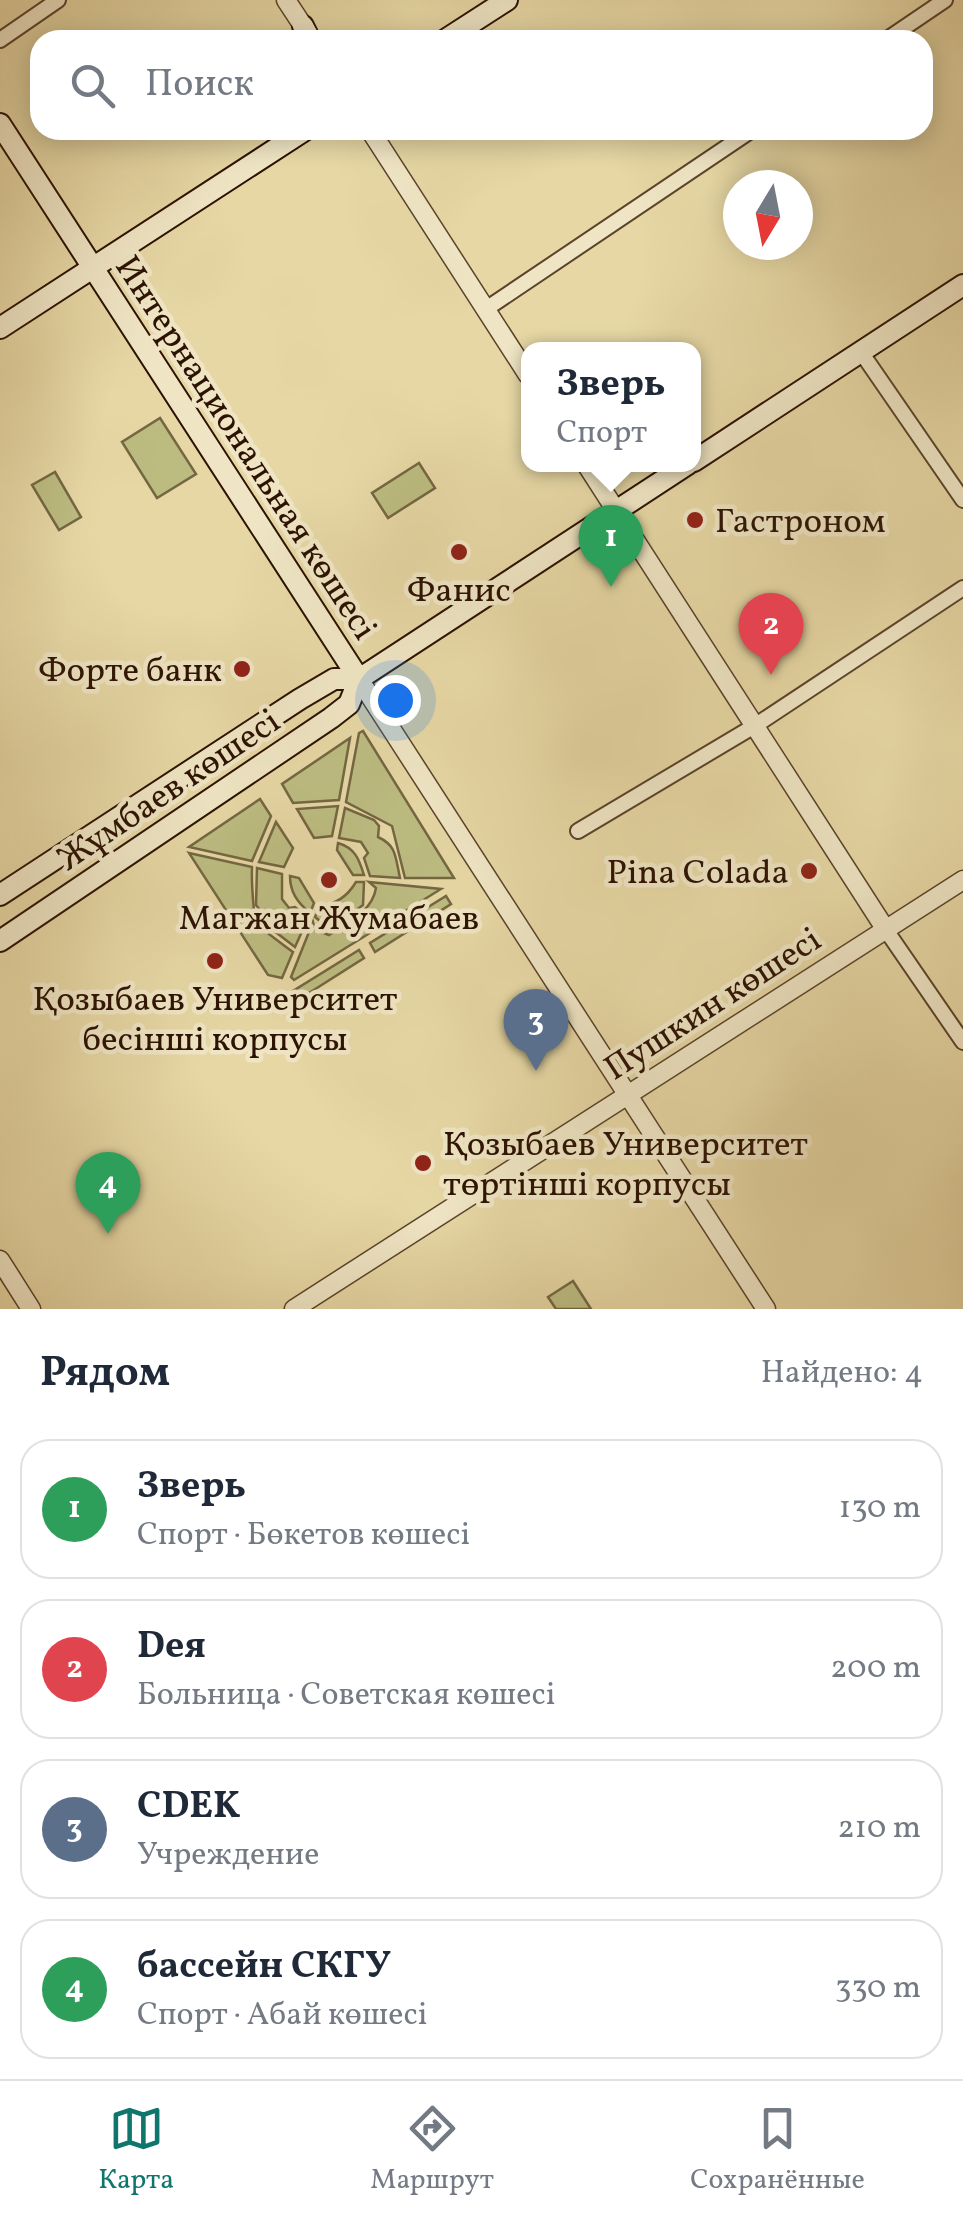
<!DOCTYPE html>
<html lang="ru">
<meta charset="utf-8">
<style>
body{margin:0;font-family:Vollkorn,serif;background:#f2f2f3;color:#1f2937}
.compass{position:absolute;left:723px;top:170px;width:90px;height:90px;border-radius:50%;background:#fff;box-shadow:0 5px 25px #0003;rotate:190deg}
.you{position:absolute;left:395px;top:700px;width:35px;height:35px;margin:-25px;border:8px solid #fff;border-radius:50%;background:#1a73e8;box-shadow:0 0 0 15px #1a73e833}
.badge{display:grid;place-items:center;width:65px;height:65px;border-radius:50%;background:#0f766e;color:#fff;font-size:32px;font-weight:700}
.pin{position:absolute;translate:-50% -82px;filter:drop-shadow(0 2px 5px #0008)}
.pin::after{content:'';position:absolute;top:52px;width:35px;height:30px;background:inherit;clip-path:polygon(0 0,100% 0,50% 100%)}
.popup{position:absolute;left:521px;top:342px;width:180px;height:130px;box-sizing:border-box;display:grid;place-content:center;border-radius:20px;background:#fff;filter:drop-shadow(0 2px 8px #0005);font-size:32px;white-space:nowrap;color:#747a83}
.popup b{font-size:38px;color:#1f2937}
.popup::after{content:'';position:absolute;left:50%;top:100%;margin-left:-20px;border:20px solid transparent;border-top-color:#fff}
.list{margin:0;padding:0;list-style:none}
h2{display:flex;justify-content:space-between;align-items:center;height:130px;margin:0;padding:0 40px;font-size:42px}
h2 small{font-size:32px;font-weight:400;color:#747a83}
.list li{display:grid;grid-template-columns:65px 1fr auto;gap:30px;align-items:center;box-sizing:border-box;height:140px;margin:0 20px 20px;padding:0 20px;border:2px solid #e0e1e3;border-radius:30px}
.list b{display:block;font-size:38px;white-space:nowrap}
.list p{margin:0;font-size:32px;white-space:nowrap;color:#747a83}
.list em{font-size:32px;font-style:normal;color:#747a83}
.icon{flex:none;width:55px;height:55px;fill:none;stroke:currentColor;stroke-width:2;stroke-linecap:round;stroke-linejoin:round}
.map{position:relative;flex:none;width:963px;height:1309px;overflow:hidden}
.search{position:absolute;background:#fff;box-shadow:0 5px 25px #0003;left:30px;right:30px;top:30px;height:110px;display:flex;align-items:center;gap:25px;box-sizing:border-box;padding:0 35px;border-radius:30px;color:#747a83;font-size:38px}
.sheet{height:770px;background:#fff}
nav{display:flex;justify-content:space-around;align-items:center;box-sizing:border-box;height:140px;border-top:2px solid #e0e1e3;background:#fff;font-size:28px;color:#747a83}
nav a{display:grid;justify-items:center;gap:5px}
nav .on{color:#0f766e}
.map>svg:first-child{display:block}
.green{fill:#bcbc81;stroke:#746742;stroke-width:2.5}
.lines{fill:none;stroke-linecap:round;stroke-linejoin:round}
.minor-casing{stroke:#5a432a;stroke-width:18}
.tertiary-casing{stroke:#5a432a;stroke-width:21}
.secondary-casing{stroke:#2c1202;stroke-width:24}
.minor{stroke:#efe5c4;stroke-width:14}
.tertiary{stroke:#efe5c4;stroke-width:18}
.secondary{stroke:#efe5c4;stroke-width:20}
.poi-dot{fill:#8f2418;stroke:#efe5c4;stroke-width:4}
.labels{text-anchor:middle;stroke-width:9;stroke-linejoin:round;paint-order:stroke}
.street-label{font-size:35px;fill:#2c1202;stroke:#efe5c4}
.poi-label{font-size:35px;fill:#2c1202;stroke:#efe5c4}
</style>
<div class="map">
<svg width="963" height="1309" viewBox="0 0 963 1309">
<rect width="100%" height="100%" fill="#e6d7a4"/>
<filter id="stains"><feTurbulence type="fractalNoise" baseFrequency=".002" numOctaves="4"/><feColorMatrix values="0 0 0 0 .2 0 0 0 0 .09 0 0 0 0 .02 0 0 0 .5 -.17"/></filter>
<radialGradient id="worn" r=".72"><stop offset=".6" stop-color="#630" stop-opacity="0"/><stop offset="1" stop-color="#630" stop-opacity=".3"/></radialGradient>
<g class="green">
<path d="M 160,418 L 196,474 L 157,498 L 122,442 Z"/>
<path d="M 419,463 L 435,488 L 388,518 L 372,493 Z"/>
<path d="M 55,472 L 81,517 L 59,530 L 32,485 Z"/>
<path d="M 363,731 L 454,878 L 405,878 L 392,826 L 346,802 L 359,733 Z"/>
<path d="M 350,738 L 339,800 L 293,803 L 282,784 Z"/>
<path d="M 260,799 L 271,816 L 252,861 L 189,847 Z"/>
<path d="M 338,806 L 332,836 L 314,838 L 297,809 Z"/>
<path d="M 345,808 L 374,820 L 379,826 L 378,837 C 397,846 395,856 400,878 L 370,876 L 364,858 L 368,853 L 361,842 L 339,838 Z"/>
<path d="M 276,822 L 293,848 L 284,867 L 259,862 Z"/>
<path d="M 338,843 C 355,848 359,859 364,875 L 353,875 L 337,850 Z"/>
<path d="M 189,853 L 252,867 C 251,888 254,906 255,924 C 267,932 279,942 293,952 L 282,978 L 268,975 Z"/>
<path d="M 257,868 L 282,874 L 282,899 L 289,908 L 295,907 L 308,918 L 295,947 L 273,930 L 269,925 L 270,913 L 260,910 L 256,905 Z"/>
<path d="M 290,876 L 299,878 L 314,903 L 310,913 C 297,902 290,892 290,876 Z"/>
<path d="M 356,882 L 364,882 L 363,905 L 330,929 L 315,917 L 319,907 C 337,903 347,897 356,882 Z"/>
<path d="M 369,882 L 441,889 L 294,980 L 291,977 L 313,922 L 315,930 L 329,935 C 348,922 372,912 376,888 Z"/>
<path d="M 446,896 L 451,904 L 375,952 L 370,943 Z"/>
<path d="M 359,950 L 364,958 L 298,1000 L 293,991 Z"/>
<path d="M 573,1281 L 591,1309 L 556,1309 L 548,1297 Z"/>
</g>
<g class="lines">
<g class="minor-casing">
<g id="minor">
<path d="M 0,40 L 58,0"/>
<path d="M 886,40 L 945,0"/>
<path d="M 486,309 L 752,130"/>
<path d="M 861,352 L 963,500"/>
<path d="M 578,831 L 756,725 L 963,588"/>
<path d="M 886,930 L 963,1042"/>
</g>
</g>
<g class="tertiary-casing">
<g id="tertiary">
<path d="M 286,0 L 309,35"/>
<path d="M 370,130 L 528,375"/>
<path d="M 586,464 L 886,930"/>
<path d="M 359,679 L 766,1309"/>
<path d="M 0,1260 L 31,1309"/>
<path d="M 294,1309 L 963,880"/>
</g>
</g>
<g class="secondary-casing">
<g id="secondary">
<path d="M 303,26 L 310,40"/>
<path d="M 445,40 L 507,0"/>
<path d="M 0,124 L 359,679"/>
<path d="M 0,328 L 305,130"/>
<path d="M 694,461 L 963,285"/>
<path d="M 0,895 L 300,699 L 334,679 L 359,679 L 688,464"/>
<path d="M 0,941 L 331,718 L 349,704 L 359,679"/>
</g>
</g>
<use href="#minor" class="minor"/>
<use href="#tertiary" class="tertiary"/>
<use href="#secondary" class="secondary"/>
</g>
<g class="poi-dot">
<circle cx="695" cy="520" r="10"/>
<circle cx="459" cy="552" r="10"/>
<circle cx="242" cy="669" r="10"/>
<circle cx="809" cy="871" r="10"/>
<circle cx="329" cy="880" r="10"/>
<circle cx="215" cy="961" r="10"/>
<circle cx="423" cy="1163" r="10"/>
</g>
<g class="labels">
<g class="street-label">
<text transform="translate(247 447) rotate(57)" y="12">Интернациональная көшесі</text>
<text transform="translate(168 789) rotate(-34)" y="12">Жұмбаев көшесі</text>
<text transform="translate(712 1003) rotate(-33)" y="12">Пушкин көшесі</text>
</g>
<g class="poi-label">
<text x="715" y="532" text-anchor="start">Гастроном</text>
<text x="459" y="601">Фанис</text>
<text x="222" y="681" text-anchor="end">Форте банк</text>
<text x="789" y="883" text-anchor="end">Pina Colada</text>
<text x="329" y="929">Магжан Жумабаев</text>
<text x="215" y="1010">Қозыбаев Университет<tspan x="215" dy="40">бесінші корпусы</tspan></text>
<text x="443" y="1155" text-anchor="start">Қозыбаев Университет<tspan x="443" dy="40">төртінші корпусы</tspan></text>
</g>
</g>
<rect width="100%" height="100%" filter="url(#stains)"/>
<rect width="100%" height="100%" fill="url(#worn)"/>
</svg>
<svg class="compass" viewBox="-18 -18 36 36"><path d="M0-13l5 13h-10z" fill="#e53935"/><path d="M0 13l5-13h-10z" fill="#747a83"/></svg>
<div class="you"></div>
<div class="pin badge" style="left:611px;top:587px;background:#2e9e5b">1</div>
<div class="popup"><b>Зверь</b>Спорт</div>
<div class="pin badge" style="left:771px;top:675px;background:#e0444e">2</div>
<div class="pin badge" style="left:536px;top:1071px;background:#5c6f8a">3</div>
<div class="pin badge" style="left:108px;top:1234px;background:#2e9e5b">4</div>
<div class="search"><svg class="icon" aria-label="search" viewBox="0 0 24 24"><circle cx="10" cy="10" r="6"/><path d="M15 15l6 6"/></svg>Поиск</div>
</div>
<section class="sheet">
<h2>Рядом<small>Найдено: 4</small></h2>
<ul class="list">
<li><span class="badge" style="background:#2e9e5b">1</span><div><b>Зверь</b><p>Спорт · Бөкетов көшесі</p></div><em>130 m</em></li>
<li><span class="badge" style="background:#e0444e">2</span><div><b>Deя</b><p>Больница · Советская көшесі</p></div><em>200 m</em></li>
<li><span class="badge" style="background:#5c6f8a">3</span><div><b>CDEK</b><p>Учреждение</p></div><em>210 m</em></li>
<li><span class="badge" style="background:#2e9e5b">4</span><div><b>бассейн СКГУ</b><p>Спорт · Абай көшесі</p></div><em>330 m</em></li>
</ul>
</section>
<nav>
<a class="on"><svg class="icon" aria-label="map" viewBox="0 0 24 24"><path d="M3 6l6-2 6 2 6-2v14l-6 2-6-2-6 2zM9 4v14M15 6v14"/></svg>Карта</a>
<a><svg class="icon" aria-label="directions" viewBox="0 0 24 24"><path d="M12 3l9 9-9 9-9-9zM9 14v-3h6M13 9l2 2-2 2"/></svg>Маршрут</a>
<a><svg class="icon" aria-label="saved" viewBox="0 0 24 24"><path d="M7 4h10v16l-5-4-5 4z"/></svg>Сохранённые</a>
</nav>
